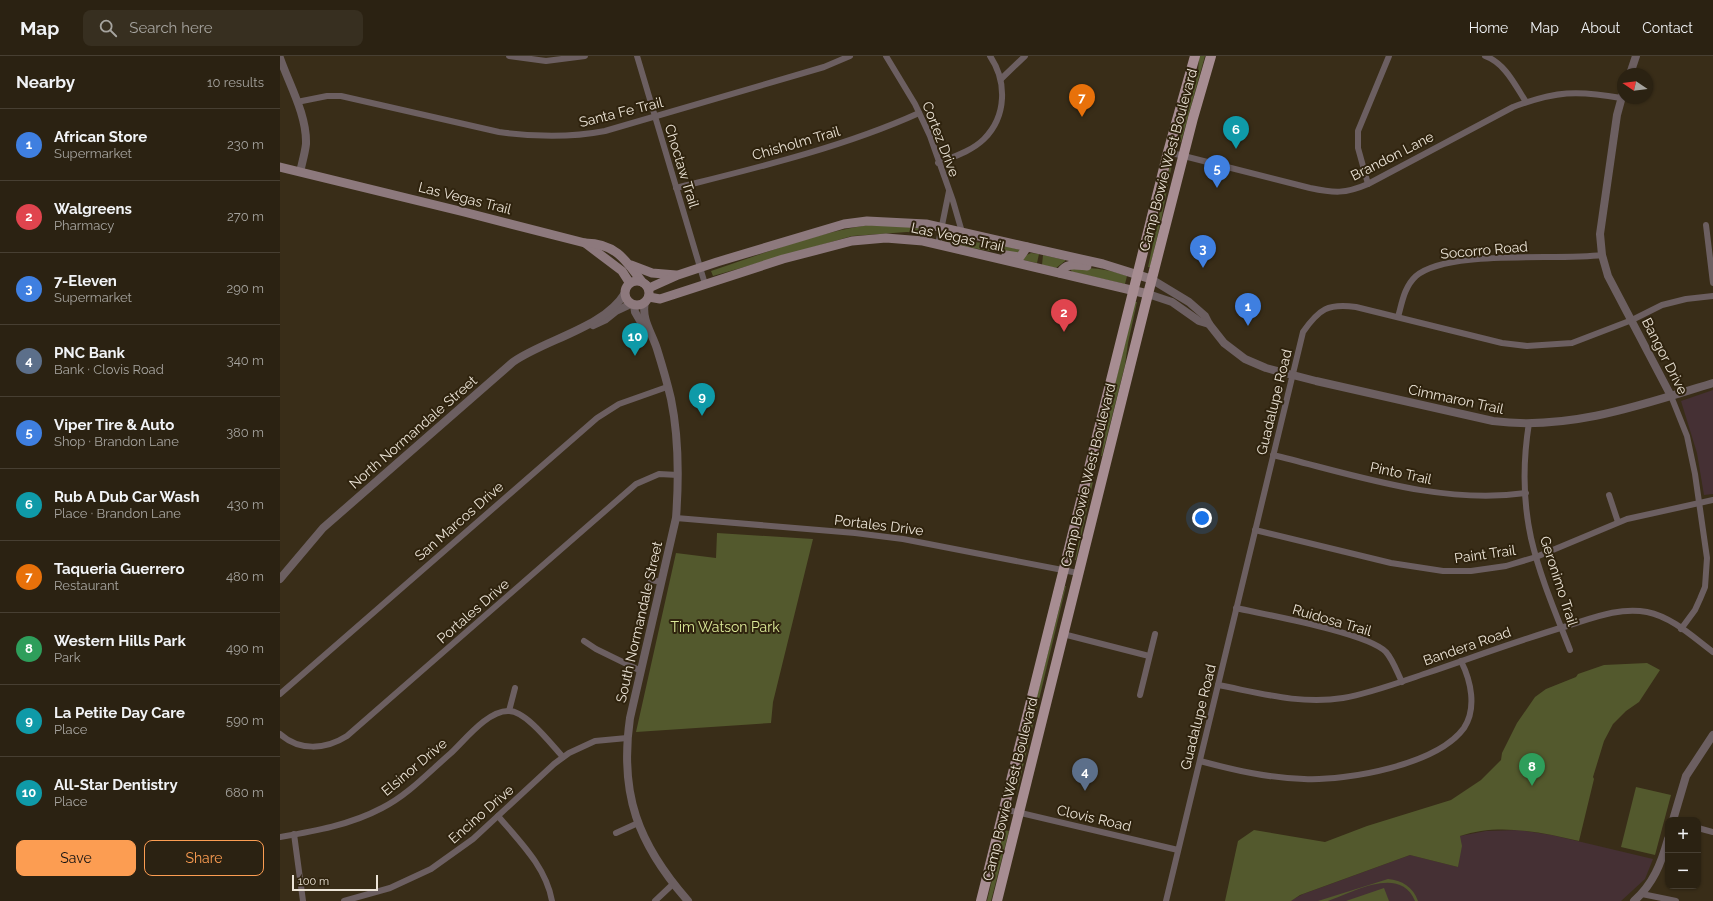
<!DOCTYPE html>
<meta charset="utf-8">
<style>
body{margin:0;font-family:Raleway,sans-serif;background:#372f20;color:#f1f3f6}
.controls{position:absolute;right:12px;bottom:12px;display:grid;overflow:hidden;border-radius:8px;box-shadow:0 1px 3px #0004}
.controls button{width:36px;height:36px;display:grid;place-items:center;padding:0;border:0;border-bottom:1px solid #473f32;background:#2b2212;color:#f1f3f6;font:20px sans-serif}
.compass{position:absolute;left:1337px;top:12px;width:36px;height:36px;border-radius:50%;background:#2b2212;box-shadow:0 1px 3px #0004;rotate:283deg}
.scale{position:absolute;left:12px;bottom:10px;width:86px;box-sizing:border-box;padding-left:4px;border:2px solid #ece4d7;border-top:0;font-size:11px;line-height:14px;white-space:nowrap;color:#ece4d7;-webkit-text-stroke:3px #2f230e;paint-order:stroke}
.you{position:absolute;left:922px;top:462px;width:14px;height:14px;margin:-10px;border:3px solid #fff;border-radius:50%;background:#1a73e8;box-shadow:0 0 0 6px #1a73e833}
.badge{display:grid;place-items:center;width:26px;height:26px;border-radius:50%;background:#fc9d52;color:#fff;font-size:13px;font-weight:700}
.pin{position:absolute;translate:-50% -33px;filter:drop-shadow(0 1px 2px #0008)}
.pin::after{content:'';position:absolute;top:21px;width:14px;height:12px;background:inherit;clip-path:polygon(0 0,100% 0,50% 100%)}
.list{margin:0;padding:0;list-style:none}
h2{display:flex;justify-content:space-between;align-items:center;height:52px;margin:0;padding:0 16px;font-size:17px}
h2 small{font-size:13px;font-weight:400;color:#a6a49f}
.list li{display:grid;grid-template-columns:26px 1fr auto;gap:12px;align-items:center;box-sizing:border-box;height:72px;padding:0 16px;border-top:1px solid #473f32}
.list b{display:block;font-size:15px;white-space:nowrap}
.list p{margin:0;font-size:13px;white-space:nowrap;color:#a6a49f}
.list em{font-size:13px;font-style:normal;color:#a6a49f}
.actions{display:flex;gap:8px;padding:12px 16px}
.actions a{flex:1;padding:9px 0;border:1px solid #fc9d52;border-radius:8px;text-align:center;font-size:14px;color:#fc9d52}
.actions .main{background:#fc9d52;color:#111}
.icon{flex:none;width:22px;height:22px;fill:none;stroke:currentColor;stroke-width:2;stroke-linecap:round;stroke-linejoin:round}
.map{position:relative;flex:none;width:1433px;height:845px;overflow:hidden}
header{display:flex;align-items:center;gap:24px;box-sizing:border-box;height:56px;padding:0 20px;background:#2b2212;border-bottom:1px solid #473f32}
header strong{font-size:19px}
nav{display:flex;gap:22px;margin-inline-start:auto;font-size:14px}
.search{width:280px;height:36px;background:#372f20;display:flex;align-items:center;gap:10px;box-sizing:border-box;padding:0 14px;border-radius:8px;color:#a6a49f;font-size:15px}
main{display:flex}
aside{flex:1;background:#2b2212}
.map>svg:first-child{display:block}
.education{fill:#453034}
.green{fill:#53592d}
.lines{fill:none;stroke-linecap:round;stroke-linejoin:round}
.minor{stroke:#6c5f61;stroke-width:6}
.tertiary{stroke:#6c5f61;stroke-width:8}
.secondary{stroke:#8d797d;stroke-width:9}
.primary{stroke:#a78d92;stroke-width:10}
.labels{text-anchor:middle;stroke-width:4;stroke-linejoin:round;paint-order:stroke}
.street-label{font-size:14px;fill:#ece4d7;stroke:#2f230e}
.park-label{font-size:14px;fill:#deec9a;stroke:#2f230e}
</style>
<header>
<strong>Map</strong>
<div class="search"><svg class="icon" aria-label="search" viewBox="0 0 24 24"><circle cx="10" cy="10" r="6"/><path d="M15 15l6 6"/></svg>Search here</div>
<nav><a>Home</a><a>Map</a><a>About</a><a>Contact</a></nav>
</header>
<main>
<aside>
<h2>Nearby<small>10 results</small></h2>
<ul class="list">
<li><span class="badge" style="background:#3f7fe0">1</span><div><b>African Store</b><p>Supermarket</p></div><em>230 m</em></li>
<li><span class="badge" style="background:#e0444e">2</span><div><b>Walgreens</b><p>Pharmacy</p></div><em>270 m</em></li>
<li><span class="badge" style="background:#3f7fe0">3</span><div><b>7-Eleven</b><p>Supermarket</p></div><em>290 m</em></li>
<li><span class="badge" style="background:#5c6f8a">4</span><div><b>PNC Bank</b><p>Bank · Clovis Road</p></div><em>340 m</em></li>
<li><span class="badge" style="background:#3f7fe0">5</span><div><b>Viper Tire &amp; Auto</b><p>Shop · Brandon Lane</p></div><em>380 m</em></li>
<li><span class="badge" style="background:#0f9aa8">6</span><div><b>Rub A Dub Car Wash</b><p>Place · Brandon Lane</p></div><em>430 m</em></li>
<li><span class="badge" style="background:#e8710a">7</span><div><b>Taqueria Guerrero</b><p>Restaurant</p></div><em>480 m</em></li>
<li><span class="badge" style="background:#2e9e5b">8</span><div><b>Western Hills Park</b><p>Park</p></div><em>490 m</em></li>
<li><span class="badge" style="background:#0f9aa8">9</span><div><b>La Petite Day Care</b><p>Place</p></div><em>590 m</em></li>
<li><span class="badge" style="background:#0f9aa8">10</span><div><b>All-Star Dentistry</b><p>Place</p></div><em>680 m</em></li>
</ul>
<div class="actions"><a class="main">Save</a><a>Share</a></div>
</aside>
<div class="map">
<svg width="1433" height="845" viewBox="0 0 1433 845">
<rect width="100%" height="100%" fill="#392d18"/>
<g class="education">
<path d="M 1433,334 L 1433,438 L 1424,439 L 1417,397 L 1401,345 Z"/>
<path d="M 1239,774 L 1272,779 L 1373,803 L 1365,823 L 1341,845 L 1010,845 L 1023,838 L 1130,799 L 1178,811 L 1180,780 L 1206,775 Z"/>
</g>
<g class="green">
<path d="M 919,0 L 925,0 L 901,86 L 899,85 L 918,17 Z"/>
<path d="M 890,108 L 892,108 L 881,165 L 870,211 L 868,211 Z"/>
<path d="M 589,169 L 629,170 L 652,174 L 651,178 L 627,176 L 572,180 L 433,220 L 431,215 C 483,198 534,177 589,169 Z"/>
<path d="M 667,182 L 730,191 L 740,194 L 740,197 C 715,197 690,192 666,186 Z"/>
<path d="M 751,197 L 759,198 L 757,207 L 738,203 Z"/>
<path d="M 763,199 L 785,204 L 785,205 L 776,212 L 762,209 Z"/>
<path d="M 790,212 C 809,211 829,213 847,220 L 845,228 L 792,216 Z"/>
<path d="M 855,246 L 857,246 L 848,287 L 845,309 L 822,400 L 821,400 L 833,336 Z"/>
<path d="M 812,421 L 814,421 L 796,504 L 795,504 Z"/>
<path d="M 437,477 L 533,483 L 493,646 L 491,667 L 356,676 L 396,497 L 436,502 Z"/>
<path d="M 785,530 L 786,530 L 736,740 L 748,675 Z"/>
<path d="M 1367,607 L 1380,614 L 1359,646 L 1346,655 L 1333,668 L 1324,685 L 1313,721 L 1314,723 L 1299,785 C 1261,776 1218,767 1180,780 L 1182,790 L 1178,811 L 1130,799 L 1020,839 L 1011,845 L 945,845 L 958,785 L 974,774 L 1045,786 L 1087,770 L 1171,744 L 1201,724 L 1221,704 L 1222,697 L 1237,667 L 1255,641 L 1266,633 L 1296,621 L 1298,618 L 1324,609 Z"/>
<path d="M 1356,731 L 1391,739 L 1375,799 L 1341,791 Z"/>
<path d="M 724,774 L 729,775 L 711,845 L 707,845 Z"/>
<path d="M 1108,823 C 1122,824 1133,831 1138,845 L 1135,845 C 1120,809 1074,836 1048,845 L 1038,845 Z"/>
<path d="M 1104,832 L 1109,845 L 1066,845 Z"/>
</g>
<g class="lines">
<g class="minor">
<path d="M 229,0 L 266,5 L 305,0"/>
<path d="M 357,0 L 425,228"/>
<path d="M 606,0 L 635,48 L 650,80 L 673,145 L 682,176"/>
<path d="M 1205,0 C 1225,7 1235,29 1246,46"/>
<path d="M 721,23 L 745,0"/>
<path d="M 17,46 L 47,40 L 61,40 L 219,76 C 255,81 289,82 325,75 L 544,11 L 570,0"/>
<path d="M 888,96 L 1030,132 C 1054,137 1065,138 1088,128 L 1233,51 C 1276,35 1297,34 1341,42"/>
<path d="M 658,107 C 673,101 692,95 704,83 C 727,60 727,25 710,0"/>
<path d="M 1088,128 L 1078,92 L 1078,75 L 1109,0"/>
<path d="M 396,132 C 476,112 564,91 639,57"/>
<path d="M 1426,169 L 1433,227"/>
<path d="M 658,189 L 669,135"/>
<path d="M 1118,261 C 1122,247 1124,231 1136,220 C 1168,193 1277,205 1322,199"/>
<path d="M 1391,340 L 1407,380 L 1415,418 L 1427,502 L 1425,531 L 1420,543 L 1415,554 L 1401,573"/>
<path d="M 1249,367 C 1243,404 1243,445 1251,482 C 1260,521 1276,558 1290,594"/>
<path d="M 993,399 C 1075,419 1161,449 1246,437"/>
<path d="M 1329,439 L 1338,466"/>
<path d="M 396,462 L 575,477 L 623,483 L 798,517"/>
<path d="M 975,474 L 1111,507 L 1163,515 L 1191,515 L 1226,510 L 1256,501 L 1347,463 L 1433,444"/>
<path d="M 371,524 L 382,526"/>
<path d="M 956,552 C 987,559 1088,577 1106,596 C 1113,604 1117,616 1122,626"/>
<path d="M 783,578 L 869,600"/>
<path d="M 304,585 L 316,593 L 361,615"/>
<path d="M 938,629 C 980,637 1021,649 1063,642 C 1092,637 1120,626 1147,617 C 1194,601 1240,584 1287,570 C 1313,562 1339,551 1367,556 C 1392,561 1413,581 1433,596"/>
<path d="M 0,638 L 317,362 L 339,348 L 387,331"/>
<path d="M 860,639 L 875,578"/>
<path d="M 229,655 L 235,632"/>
<path d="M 0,678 C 19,695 45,694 67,680 L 356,428 L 379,418 L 398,419"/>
<path d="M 920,705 C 954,714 988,722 1024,723 C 1067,725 1157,709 1184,672 C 1197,652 1191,625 1181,605"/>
<path d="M 724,753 L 898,794"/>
<path d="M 218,760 C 240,786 266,811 272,845"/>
<path d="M 1418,772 L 1433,776"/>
<path d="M 336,777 L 358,767"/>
<path d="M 14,778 L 23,845"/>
<path d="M 0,781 C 35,775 70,769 102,752 C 128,739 149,716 171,697 C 185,684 208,654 229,655 C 246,655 271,688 283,701"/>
<path d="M 1362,838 L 1396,845"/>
<path d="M 64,845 L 110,832 L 151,813 L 193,783 L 274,708 L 289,697 L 315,685 L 347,682"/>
<path d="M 375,845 L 393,828"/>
<path d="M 886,845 L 1023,276 C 1039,253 1048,247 1076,251 L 1222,287 L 1247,290 L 1292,287 L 1352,264 L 1382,249 L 1406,243 L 1433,240"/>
</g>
<g class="tertiary">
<path d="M 0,2 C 9,28 27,59 26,88 C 25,97 22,107 20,116"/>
<path d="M 1350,18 L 1356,0"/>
<path d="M 1343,37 L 1337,59 L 1320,178 L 1322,199 L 1328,220 L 1391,340"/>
<path d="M 871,223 L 909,246 L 925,260 L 929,268 L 944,287 L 965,303 L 986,312 L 1036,325 L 1213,365 C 1288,375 1362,349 1433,327"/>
<path d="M 868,238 L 892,246 L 919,265 L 929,268"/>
<path d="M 365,246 C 361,263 372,277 377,293 C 382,309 387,326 391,343 C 399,382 399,422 396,462 L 350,662 C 339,738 358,788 408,845"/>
<path d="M 354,249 L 355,256 L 366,275"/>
<path d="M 313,269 L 326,263 L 336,255 L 351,248"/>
<path d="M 0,523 L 43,472 L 233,306 C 266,283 324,272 345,237"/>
<path d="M 1393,764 L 1406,720 L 1433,679"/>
<path d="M 1354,845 C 1373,828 1381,808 1388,783"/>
</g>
<g class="secondary">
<path d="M 0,111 L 184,156 L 305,187 L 342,215 L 349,226"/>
<path d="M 305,187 C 335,187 346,204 362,226"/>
<path d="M 726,199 L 740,201 L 747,191"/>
<path d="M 351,209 L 372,217 L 396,219"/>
<path d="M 780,217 C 786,206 796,209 807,210"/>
<circle cx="357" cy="237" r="12"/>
<path d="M 366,229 L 369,232 L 398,219 L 437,206 L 564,168 L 587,165 L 646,168 L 823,208 L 871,223"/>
<path d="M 369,241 L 380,243 L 503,203 L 572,185 L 606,182 L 643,185 L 868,238"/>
</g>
<g class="primary">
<path d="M 701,845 L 888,96 L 915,0"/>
<path d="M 717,845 L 868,238 L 913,62 L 931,0"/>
</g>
</g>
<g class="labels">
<g class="street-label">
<text transform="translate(341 56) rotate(-14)" y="5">Santa Fe Trail</text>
<text transform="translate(661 83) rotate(69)" y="5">Cortez Drive</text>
<text transform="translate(516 87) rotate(-16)" y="5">Chisholm Trail</text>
<text transform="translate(1112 100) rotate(-27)" y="5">Brandon Lane</text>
<text transform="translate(888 104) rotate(-75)" y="5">Camp Bowie West Boulevard</text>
<text transform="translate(402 110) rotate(73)" y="5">Choctaw Trail</text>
<text transform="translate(185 142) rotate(14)" y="5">Las Vegas Trail</text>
<text transform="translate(678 181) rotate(12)" y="5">Las Vegas Trail</text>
<text transform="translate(1204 194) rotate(-5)" y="5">Socorro Road</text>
<text transform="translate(1385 300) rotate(63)" y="5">Bangor Drive</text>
<text transform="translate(1176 343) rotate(12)" y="5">Cimmaron Trail</text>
<text transform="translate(994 346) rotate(-76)" y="5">Guadalupe Road</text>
<text transform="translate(133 376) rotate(-41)" y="5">North Normandale Street</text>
<text transform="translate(1121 417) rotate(12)" y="5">Pinto Trail</text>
<text transform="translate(808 419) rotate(-76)" y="5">Camp Bowie West Boulevard</text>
<text transform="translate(179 465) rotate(-41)" y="5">San Marcos Drive</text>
<text transform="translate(599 469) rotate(7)" y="5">Portales Drive</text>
<text transform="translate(1205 498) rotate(-8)" y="5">Paint Trail</text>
<text transform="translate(1279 525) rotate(72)" y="5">Geronimo Trail</text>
<text transform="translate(193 555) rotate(-41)" y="5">Portales Drive</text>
<text transform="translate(1052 564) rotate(16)" y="5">Ruidosa Trail</text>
<text transform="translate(359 566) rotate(-77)" y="5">South Normandale Street</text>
<text transform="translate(1187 590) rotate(-19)" y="5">Bandera Road</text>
<text transform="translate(918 661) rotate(-76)" y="5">Guadalupe Road</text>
<text transform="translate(134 711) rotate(-40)" y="5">Elsinor Drive</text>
<text transform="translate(730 733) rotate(-76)" y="5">Camp Bowie West Boulevard</text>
<text transform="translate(201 758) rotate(-41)" y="5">Encino Drive</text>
<text transform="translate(814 762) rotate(13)" y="5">Clovis Road</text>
</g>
<g class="park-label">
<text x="445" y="576">Tim Watson Park</text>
</g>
</g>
</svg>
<div class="controls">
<button>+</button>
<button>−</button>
</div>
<svg class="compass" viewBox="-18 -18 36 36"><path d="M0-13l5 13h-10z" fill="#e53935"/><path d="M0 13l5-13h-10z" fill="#a6a49f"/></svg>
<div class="scale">100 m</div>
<div class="you"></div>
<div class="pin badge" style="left:968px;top:270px;background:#3f7fe0">1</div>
<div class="pin badge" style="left:784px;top:276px;background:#e0444e">2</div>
<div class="pin badge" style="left:923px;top:212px;background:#3f7fe0">3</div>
<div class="pin badge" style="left:805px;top:735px;background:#5c6f8a">4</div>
<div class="pin badge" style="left:937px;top:132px;background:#3f7fe0">5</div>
<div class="pin badge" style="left:956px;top:93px;background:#0f9aa8">6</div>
<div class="pin badge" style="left:802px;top:61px;background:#e8710a">7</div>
<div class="pin badge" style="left:1252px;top:730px;background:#2e9e5b">8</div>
<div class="pin badge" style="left:422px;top:360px;background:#0f9aa8">9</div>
<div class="pin badge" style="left:355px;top:300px;background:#0f9aa8">10</div>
</div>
</main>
